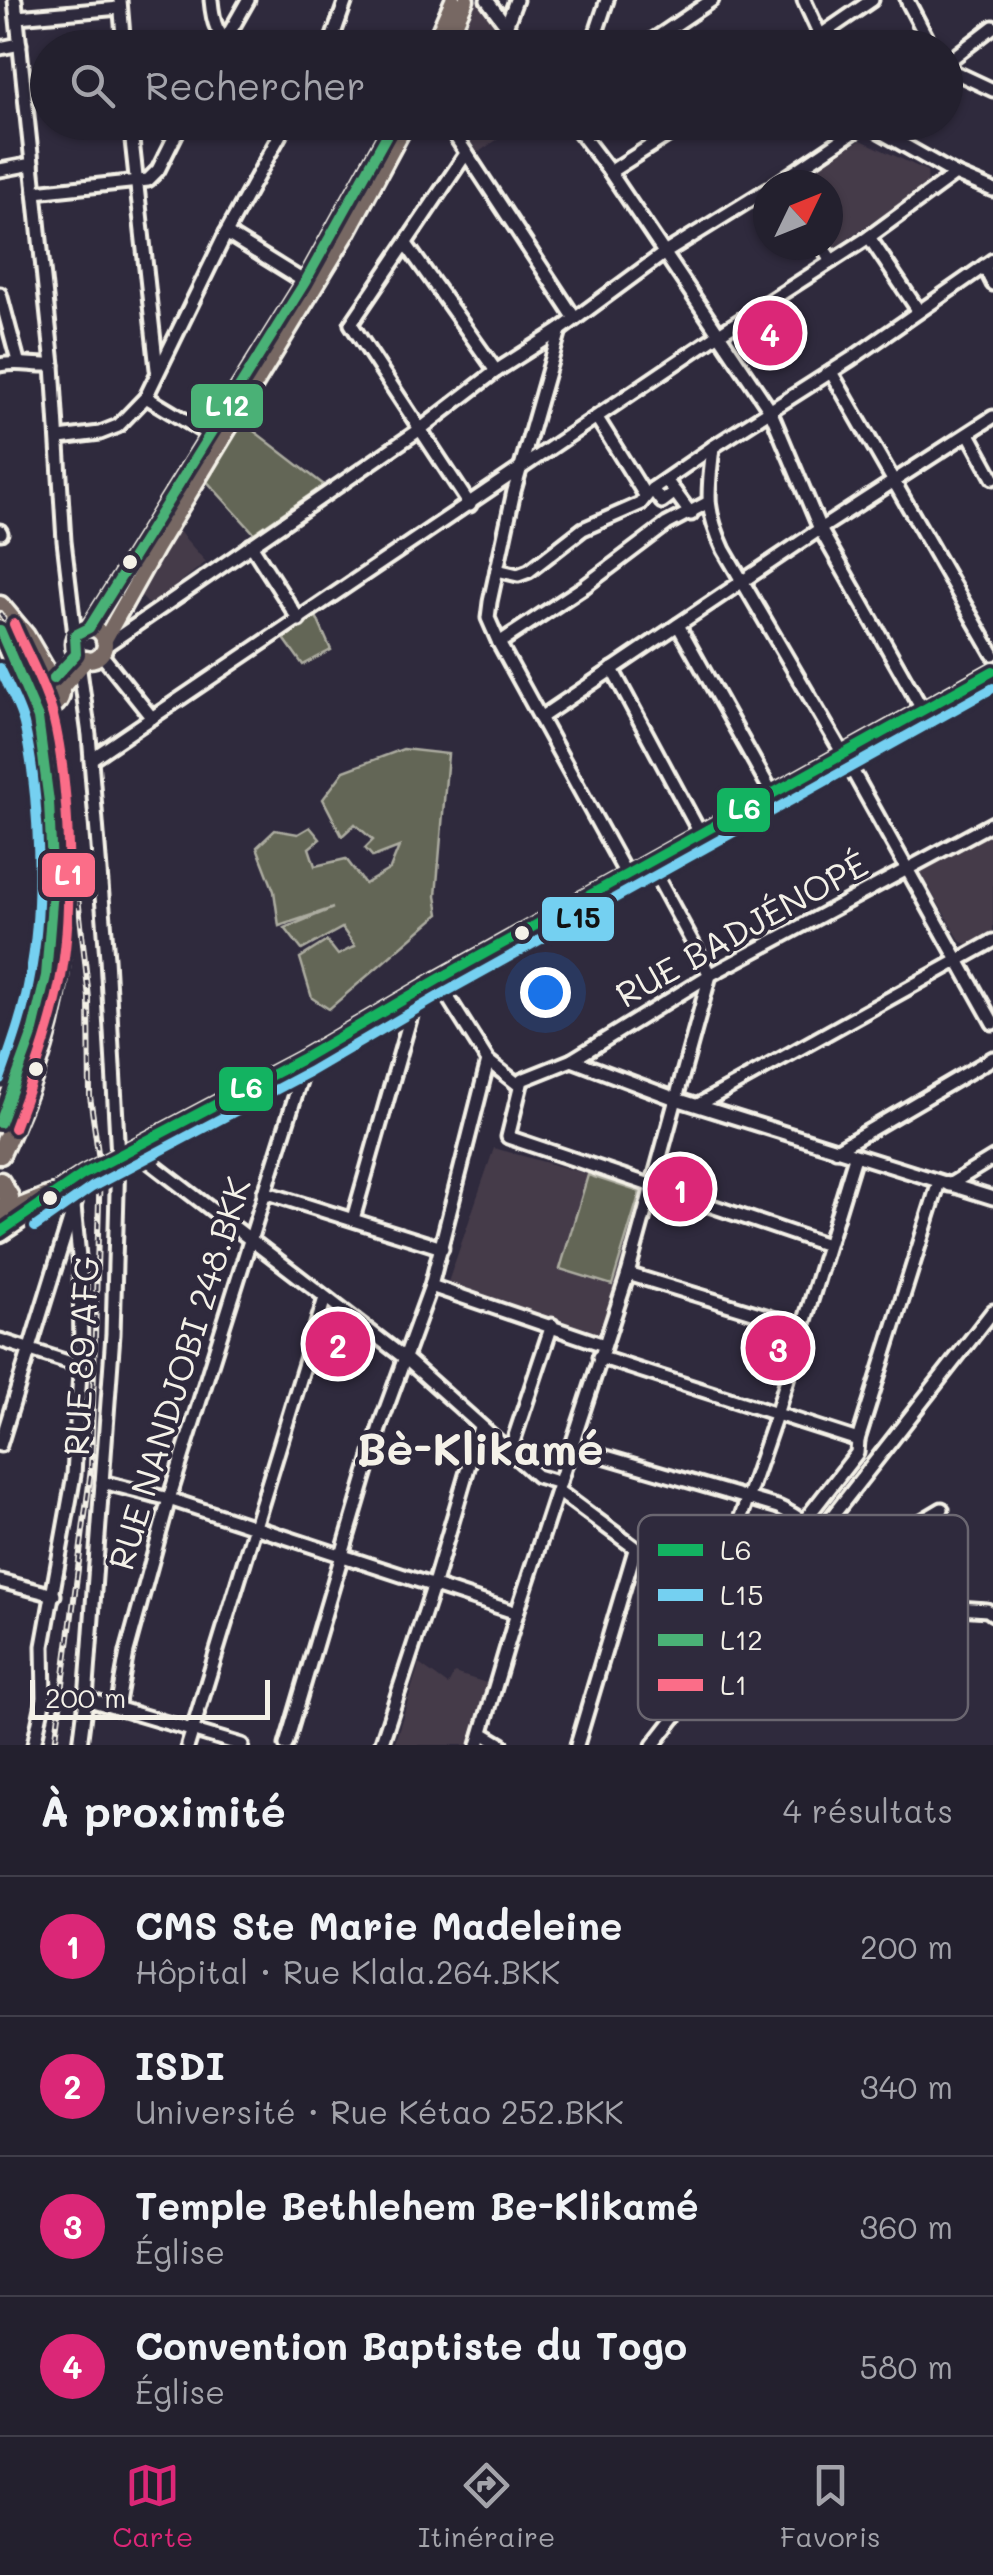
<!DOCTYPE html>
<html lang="fr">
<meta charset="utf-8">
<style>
body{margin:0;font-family:Mali,sans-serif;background:#2f2d3a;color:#f1f3f6}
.compass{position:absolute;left:753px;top:170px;width:90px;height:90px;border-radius:50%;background:#23202e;box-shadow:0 2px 8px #0004;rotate:47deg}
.scale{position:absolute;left:30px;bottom:25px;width:240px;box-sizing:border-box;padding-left:10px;border:5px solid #f4f1e8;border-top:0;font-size:28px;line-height:35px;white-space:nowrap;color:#f4f1e8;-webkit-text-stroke:8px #2f2a3d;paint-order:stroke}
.you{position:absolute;left:545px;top:992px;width:35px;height:35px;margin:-25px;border:8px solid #fff;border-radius:50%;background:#1a73e8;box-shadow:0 0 0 15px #1a73e833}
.badge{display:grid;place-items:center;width:65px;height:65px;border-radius:50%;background:#db2777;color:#fff;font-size:32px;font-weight:700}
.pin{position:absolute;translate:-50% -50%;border:5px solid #fff;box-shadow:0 2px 10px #0006}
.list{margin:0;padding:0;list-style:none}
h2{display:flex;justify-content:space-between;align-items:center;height:130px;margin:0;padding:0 40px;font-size:42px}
h2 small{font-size:32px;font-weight:400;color:#a3a3aa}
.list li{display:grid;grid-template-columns:65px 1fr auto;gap:30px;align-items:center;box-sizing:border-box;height:140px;padding:0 40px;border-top:2px solid #403e4a}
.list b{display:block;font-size:38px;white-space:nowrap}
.list p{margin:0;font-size:32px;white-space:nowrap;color:#a3a3aa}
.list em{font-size:32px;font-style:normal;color:#a3a3aa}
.icon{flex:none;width:55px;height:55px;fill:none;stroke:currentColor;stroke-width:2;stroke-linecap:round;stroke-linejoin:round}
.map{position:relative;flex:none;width:993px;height:1745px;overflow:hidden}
.search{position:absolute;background:#23202e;box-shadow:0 2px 8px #0004;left:30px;right:30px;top:30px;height:110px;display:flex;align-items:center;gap:25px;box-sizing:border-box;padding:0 35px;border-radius:55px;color:#a3a3aa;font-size:38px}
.sheet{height:690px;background:#23202e}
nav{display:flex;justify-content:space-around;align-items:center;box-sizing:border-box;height:140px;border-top:2px solid #403e4a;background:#23202e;font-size:28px;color:#a3a3aa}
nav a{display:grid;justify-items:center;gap:5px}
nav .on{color:#db2777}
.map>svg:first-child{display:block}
.built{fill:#443a49}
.green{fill:#646657;stroke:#acaca0;stroke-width:2.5}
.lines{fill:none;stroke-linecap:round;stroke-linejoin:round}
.minor-casing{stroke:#f4f1e8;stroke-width:19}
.major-casing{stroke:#f4f1e8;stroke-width:21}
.highway-casing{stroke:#f4f1e8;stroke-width:25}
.minor{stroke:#2f2a3d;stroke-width:11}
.major{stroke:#776864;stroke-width:14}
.highway{stroke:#776864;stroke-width:18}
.rail-casing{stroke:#f4f1e8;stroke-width:6}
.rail{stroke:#2f2a3d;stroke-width:2.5;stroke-dasharray:8;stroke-linecap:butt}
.bus-1-casing{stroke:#2f2a3d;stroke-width:18}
.bus-2-casing{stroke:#2f2a3d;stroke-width:18}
.bus-3-casing{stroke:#2f2a3d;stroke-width:18}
.bus-4-casing{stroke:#2f2a3d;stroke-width:18}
.bus-1{stroke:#13b361;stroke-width:10}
.bus-2{stroke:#74d0f1;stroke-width:10}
.bus-3{stroke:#4ab176;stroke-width:10}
.bus-4{stroke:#fb6d88;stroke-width:10}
.bus-dot{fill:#f4f1e8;stroke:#2f2a3d;stroke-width:4}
.labels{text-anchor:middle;stroke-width:8;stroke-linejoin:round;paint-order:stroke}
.street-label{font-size:35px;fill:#f4f1e8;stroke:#2f2a3d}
.district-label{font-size:45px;font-weight:bold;fill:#f4f1e8;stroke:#2f2a3d}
.key{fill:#2f2a3d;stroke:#6a6670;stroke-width:2.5}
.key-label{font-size:28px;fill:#f4f1e8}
.line-badge{stroke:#2f2a3d;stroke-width:4}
.badge-label{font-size:28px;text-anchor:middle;font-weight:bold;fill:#fff}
.pale-badge-label{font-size:28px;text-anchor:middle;font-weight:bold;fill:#111}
</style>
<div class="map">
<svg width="993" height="1745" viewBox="0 0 993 1745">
<rect width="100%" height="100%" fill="#2f2a3d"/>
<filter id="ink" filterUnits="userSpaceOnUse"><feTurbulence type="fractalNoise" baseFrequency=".01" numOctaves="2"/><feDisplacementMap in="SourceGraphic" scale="20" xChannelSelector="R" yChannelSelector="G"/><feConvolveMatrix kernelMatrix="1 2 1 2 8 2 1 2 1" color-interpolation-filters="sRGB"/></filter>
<g filter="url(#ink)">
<g class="built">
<path d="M 473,0 L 481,0 L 512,47 L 450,48 Z"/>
<path d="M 456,123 L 523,123 L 477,153 Z"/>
<path d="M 861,140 L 927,171 L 928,185 L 832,249 L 828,244 L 828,185 L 791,185 L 791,180 Z"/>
<path d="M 176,528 L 206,562 L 150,606 L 136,591 Z"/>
<path d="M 993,831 L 993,931 L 968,944 L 961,942 L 919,871 Z"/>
<path d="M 494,1148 L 648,1191 L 604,1337 L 447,1285 Z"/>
<path d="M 419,1664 L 448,1685 L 454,1673 L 490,1684 L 470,1745 L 394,1745 Z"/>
</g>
<g class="green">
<path d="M 241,421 L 324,485 L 254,533 L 204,478 Z"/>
<path d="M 316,616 L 331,650 L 303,665 L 283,637 Z"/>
<path d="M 403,749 L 448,754 L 436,896 L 439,914 L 329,1009 L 312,998 L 300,958 L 327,941 L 338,955 L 355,946 L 342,928 L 302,950 L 285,928 L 333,908 L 279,926 L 274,891 L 257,847 L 275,830 L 298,834 L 310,827 L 320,839 L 309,848 L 315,866 L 346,859 L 365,884 L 390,869 L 399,847 L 373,857 L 365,848 L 373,840 L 355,824 L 342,836 L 323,799 L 344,771 Z"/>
<path d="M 588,1175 L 640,1192 L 612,1285 L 560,1269 Z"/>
</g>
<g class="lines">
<g class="minor-casing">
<g id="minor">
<path d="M 15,0 L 53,365 L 64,541 L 75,635"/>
<path d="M 120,0 L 124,48"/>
<path d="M 211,0 C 213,22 216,37 237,48"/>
<path d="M 487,0 L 523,48"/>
<path d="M 804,0 L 826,48"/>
<path d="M 907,0 L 932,48"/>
<path d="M 17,17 L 120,8"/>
<path d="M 507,24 L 516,0"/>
<path d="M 334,38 L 351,48"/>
<path d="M 223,44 L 248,0"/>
<path d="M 0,48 L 20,44"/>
<path d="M 329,48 L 346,0"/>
<path d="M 591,48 L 607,0"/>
<path d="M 641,48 L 712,0"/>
<path d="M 802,48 L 872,0"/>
<path d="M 946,63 L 993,27"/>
<path d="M 946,68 L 993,90"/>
<path d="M 130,122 L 157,369"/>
<path d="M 446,122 L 574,317"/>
<path d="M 572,122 L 610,172 L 770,410 L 820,529 L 922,709"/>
<path d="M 863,122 L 955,174 L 993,190"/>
<path d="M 465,155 L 351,324 L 470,505"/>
<path d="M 0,170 L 32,164"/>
<path d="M 610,172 L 688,122"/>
<path d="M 775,185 L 864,125"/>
<path d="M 35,192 L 148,180 L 158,170 L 182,122"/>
<path d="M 226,233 L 305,282"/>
<path d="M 869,237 L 918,310"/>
<path d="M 406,244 L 496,371"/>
<path d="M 821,245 L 832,261"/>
<path d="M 993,260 L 851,359 L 713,447 C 708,494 704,507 724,550 L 843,754 L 993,1023"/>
<path d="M 984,266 L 993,284"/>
<path d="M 0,294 L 18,361"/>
<path d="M 560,330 L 514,491 L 490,602 L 488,618 L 499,643 L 626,874"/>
<path d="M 0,365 C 18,361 34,366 53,365"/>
<path d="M 831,372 L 993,654"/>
<path d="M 146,397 L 209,435"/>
<path d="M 597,418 L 645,495"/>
<path d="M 969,434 L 993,478"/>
<path d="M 59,438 L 100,433 L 118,426 L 146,397 L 226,233 L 287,122"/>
<path d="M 666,480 L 691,514"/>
<path d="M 652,489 L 662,502 L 675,492"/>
<path d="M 0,531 L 1,533"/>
<path d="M 251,545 L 299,620"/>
<path d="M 497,570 L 518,575 L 529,571 L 583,529 L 640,504 L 652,489 L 713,447"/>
<path d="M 678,625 L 772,793"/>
<path d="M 499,643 L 585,586 L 667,524 L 707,503"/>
<path d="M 104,647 L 422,428 L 496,371 L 560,330 L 663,254 L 768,189"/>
<path d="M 101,654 L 152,718"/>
<path d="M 612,669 L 700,833"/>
<path d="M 540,718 L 820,529 L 993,417"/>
<path d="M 91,759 L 719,334 L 869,237 L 955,174"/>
<path d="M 437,980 L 488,1061 L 520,1086"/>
<path d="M 572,1060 L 676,1099 L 993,1198"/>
<path d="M 698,1105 L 993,941"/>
<path d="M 134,1150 L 406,1359 L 537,1476 L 560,1483"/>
<path d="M 836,1150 L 993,1058"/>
<path d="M 949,1185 L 993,1158"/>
<path d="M 264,1192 L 442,1248"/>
<path d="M 353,1219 L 418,991"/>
<path d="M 827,1245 L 508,1137 L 522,1080 L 572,1060 L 710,975 L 993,823"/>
<path d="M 628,1274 L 802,1327"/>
<path d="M 431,1286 L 604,1345"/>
<path d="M 0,1340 L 80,1366"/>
<path d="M 599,1357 L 858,1440"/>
<path d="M 0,1445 L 84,1174"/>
<path d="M 572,1447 L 778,1507 C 808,1520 829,1544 854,1565 C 893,1597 937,1608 987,1610 L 993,1614"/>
<path d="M 510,1451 L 552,1325"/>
<path d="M 102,1482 L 169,1499 L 517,1613"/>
<path d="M 558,1491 L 711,1604 L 776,1415 L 855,1157"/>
<path d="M 804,1521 L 857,1453 L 858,1440 L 939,1182"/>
<path d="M 847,1559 C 866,1538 870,1524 900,1534 L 942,1509"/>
<path d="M 0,1581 L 54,1595"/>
<path d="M 86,1699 L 242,1745"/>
<path d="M 117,1708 L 127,1652 L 169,1499 L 301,1078 L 302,1059"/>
<path d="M 482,1733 L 502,1745"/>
<path d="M 34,1745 L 44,1698 L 43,1646 L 74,1475 L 81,1354 L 80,1267 L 74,1206"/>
<path d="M 80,1745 L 86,1699 L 113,1334 L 118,1157 L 107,958 L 89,735 L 80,670"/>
<path d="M 188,1745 L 325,1298"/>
<path d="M 286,1745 L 381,1423 L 431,1286 L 488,1061"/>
<path d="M 381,1745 L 433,1587 L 480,1427"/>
<path d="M 478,1745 L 517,1613 L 628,1274 L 710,975 L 649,862"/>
<path d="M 577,1745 L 635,1550"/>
<path d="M 653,1745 L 993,1311"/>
</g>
</g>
<g class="major-casing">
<g id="major">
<path d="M 432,48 L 453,0"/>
<path d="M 444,48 L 466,0"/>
<path d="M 89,628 L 305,282 L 394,122"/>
<circle cx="89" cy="644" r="16"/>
<path d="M 104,641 L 156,548 L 348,232 L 407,122"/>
<path d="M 53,679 L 68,666 L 76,654"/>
<path d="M 60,690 L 87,659"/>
<path d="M 5,1212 L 50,1194"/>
<path d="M 17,1218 L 84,1174 L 302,1059 L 437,980 L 993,671"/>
</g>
</g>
<g class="highway-casing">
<g id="highway">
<path d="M 0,606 L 25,636 L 49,677"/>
<path d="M 0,630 L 38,718 L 49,802 L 53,890 L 46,976 L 31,1038 L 0,1123"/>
<circle cx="45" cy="692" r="15"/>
<path d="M 0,1154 C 35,1079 58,1016 62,931"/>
<path d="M 0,1182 L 9,1197 L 5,1212 L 0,1218"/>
<path d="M 0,1232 L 26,1215"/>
</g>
</g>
<use href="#minor" class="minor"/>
<use href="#major" class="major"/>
<use href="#highway" class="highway"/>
<g class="rail-casing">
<path id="rail" d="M 0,613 L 40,677 L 51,706 L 64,769 L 89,998 L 90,1096 L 100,1167 L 91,1469 L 55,1745"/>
</g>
<use href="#rail" class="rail"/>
<g class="bus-1-casing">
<path id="bus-1" d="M 0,1232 L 84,1174 L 302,1059 L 437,980 L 993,671"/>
</g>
<g class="bus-2-casing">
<g id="bus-2">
<path d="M 0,668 C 8,686 19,705 24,724 C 40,795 44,906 30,976 C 24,1012 12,1045 0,1079"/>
<path d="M 35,1227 L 92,1187 L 309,1072 L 444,993 L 993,688"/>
</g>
</g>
<g class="bus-3-casing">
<g id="bus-3">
<path d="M 0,630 L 38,718 L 49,802 L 53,890 L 46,976 L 31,1038 L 0,1123"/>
<path d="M 53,679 L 76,654 L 75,635 L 89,628 L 305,282 L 394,122"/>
</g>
</g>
<g class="bus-4-casing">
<path id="bus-4" d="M 14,624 C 26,653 45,685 53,716 C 70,784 74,913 60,982 C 50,1033 32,1080 14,1128"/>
</g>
<use href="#bus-1" class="bus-1"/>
<use href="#bus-2" class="bus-2"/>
<use href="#bus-3" class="bus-3"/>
<use href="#bus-4" class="bus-4"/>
</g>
</g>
<g class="bus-dot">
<circle cx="130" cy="562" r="9"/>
<circle cx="522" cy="933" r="9"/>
<circle cx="36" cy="1069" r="9"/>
<circle cx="50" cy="1198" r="9"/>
</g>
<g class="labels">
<g class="street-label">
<text transform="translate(742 930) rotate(-29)" y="12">RUE BADJÉNOPÉ</text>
<text transform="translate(82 1356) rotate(-87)" y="12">RUE 89 AFG</text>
<text transform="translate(180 1374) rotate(-73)" y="12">RUE NANDJOBI 248.BKK</text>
</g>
<g class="district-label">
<text x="480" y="1465">Bè-Klikamé</text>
</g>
</g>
<rect x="638" y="1515" width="330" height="205" rx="15" class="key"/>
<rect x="658" y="1544" width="45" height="12" fill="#13b361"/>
<rect x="658" y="1589" width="45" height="12" fill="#74d0f1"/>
<rect x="658" y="1634" width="45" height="12" fill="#4ab176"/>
<rect x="658" y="1679" width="45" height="12" fill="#fb6d88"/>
<g class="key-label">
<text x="720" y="1560">L6</text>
<text x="720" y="1605">L15</text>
<text x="720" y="1650">L12</text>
<text x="720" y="1695">L1</text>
</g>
<g class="line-badge">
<rect x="189" y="382" width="76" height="48" rx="10" fill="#4ab176"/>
<rect x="715" y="786" width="57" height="48" rx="10" fill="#13b361"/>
<rect x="40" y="851" width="57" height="48" rx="10" fill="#fb6d88"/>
<rect x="540" y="895" width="76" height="48" rx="10" fill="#74d0f1"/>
<rect x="217" y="1065" width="58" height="48" rx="10" fill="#13b361"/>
</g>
<g class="badge-label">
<text x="227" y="416">L12</text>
<text x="744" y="819">L6</text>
<text x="68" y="885">L1</text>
<text x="246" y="1098">L6</text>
</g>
<g class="pale-badge-label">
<text x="578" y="928">L15</text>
</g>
</svg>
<svg class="compass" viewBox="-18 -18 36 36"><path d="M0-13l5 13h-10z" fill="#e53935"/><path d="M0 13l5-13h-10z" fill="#a3a3aa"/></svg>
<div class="scale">200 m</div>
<div class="you"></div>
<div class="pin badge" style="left:680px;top:1189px">1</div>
<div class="pin badge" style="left:338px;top:1344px">2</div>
<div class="pin badge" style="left:778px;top:1348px">3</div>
<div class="pin badge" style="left:770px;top:333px">4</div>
<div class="search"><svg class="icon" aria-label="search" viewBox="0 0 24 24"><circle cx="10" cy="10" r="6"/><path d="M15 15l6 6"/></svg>Rechercher</div>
</div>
<section class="sheet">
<h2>À proximité<small>4 résultats</small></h2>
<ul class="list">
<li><span class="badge">1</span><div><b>CMS Ste Marie Madeleine</b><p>Hôpital · Rue Klala.264.BKK</p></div><em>200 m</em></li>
<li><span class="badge">2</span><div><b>ISDI</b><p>Université · Rue Kétao 252.BKK</p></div><em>340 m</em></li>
<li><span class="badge">3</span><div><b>Temple Bethlehem Be-Klikamé</b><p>Église</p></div><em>360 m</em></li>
<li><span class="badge">4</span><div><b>Convention Baptiste du Togo</b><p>Église</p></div><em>580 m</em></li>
</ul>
</section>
<nav>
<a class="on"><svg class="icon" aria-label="map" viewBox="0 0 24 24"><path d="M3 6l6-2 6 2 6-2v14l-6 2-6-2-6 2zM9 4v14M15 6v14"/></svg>Carte</a>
<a><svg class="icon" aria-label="directions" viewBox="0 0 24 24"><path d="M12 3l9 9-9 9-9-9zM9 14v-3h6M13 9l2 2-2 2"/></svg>Itinéraire</a>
<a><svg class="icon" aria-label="saved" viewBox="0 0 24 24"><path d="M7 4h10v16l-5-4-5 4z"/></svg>Favoris</a>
</nav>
